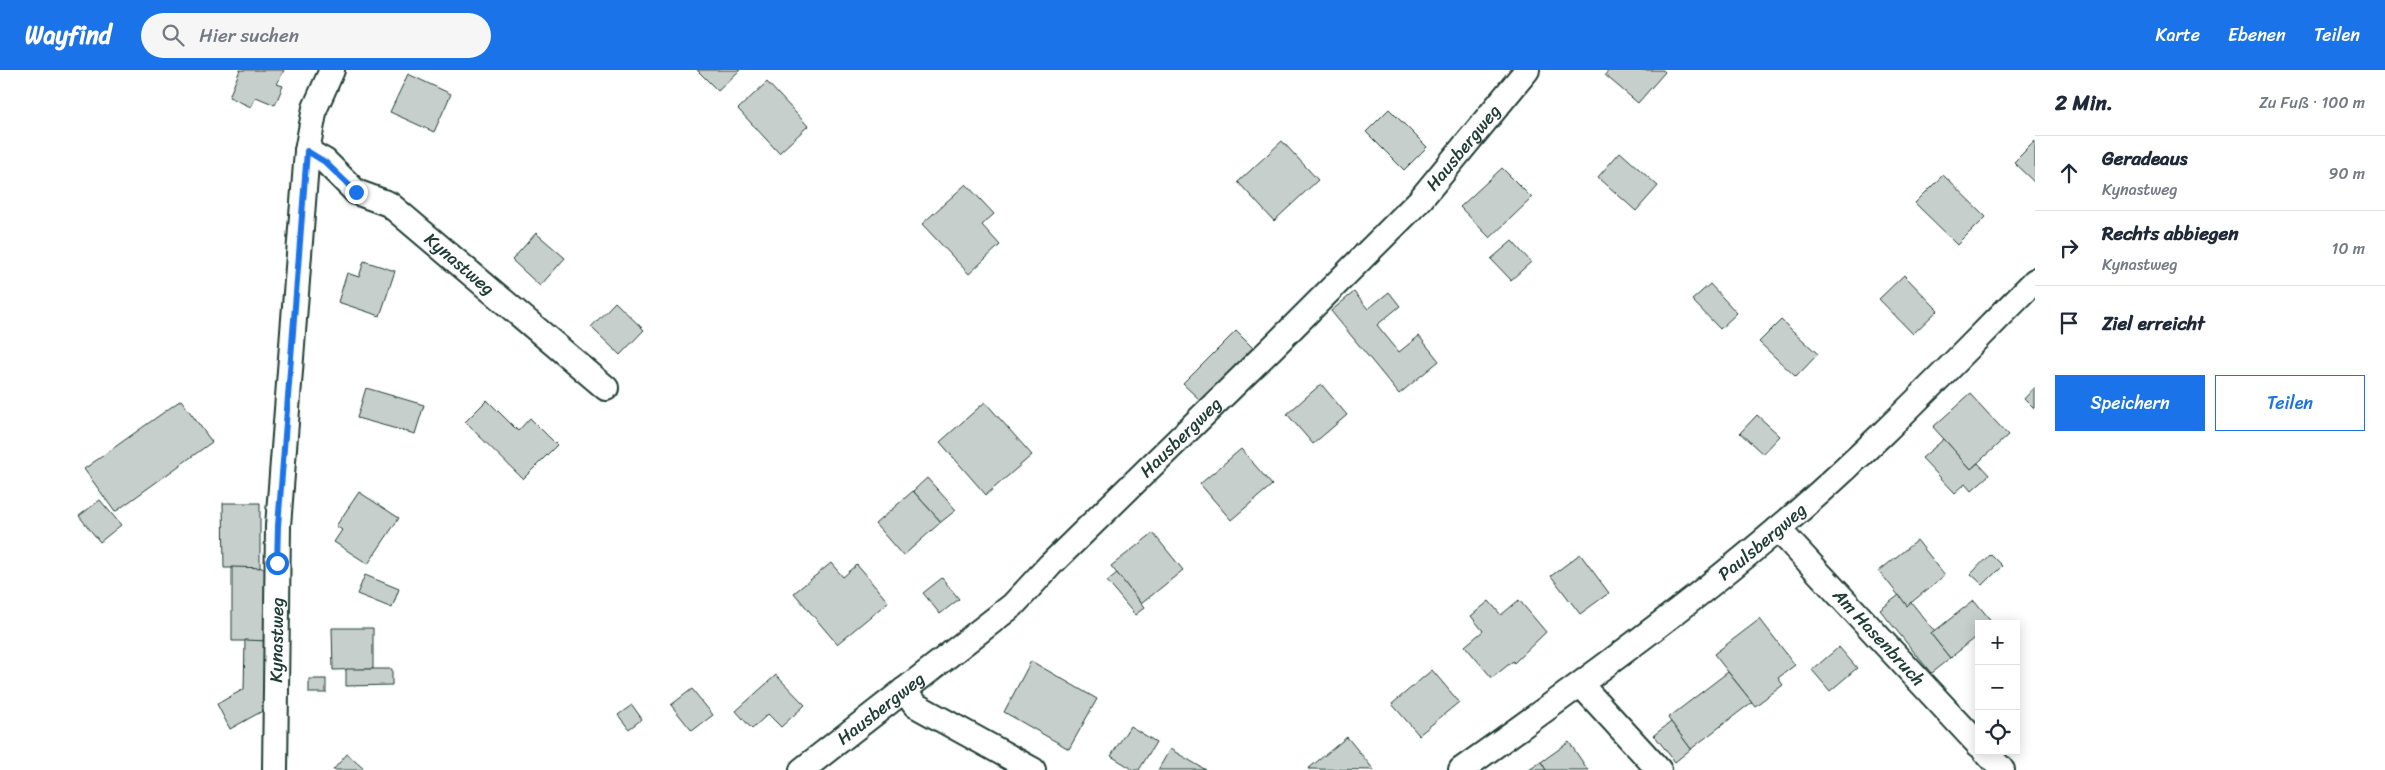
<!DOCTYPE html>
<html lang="de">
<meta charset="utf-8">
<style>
body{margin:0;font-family:Sriracha,sans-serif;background:#f6f6f7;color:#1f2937}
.controls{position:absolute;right:15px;bottom:15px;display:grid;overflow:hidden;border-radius:0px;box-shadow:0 2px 12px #0003}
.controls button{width:45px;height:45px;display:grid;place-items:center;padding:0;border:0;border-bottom:1px solid #e0e1e3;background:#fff;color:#1f2937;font:25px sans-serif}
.stop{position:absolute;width:15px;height:15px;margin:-11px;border:4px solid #1a73e8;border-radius:50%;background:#fff}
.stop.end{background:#1a73e8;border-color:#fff;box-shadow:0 1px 5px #0008}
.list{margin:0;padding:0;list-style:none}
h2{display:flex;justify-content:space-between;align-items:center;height:65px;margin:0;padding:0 20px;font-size:21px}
h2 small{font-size:16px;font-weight:400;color:#747a83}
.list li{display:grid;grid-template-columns:32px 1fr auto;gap:15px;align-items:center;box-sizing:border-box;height:75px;padding:0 20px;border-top:1px solid #e0e1e3}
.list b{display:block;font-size:19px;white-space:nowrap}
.list p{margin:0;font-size:16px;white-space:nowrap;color:#747a83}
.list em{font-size:16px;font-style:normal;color:#747a83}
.actions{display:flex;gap:10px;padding:15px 20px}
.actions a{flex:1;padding:11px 0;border:1px solid #1a73e8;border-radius:0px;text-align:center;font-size:18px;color:#1a73e8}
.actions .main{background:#1a73e8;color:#fff}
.icon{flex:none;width:28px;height:28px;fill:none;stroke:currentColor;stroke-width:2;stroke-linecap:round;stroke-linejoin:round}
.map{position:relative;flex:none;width:2035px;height:700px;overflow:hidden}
header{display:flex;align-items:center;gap:30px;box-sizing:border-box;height:70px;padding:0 25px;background:#1a73e8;color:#fff}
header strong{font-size:24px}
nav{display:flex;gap:28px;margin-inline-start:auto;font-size:18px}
.search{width:350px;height:45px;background:#f6f6f7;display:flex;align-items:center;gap:12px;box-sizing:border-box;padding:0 18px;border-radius:28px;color:#747a83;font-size:19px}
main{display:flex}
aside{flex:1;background:#fff}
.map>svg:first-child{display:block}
.building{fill:#c7cfcc;stroke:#1f3d34}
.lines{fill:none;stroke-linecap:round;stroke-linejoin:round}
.street-casing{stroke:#1f3d34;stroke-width:28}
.street{stroke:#fff;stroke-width:24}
.route{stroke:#1a73e8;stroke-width:6}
.labels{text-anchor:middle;stroke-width:4.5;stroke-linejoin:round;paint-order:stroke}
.street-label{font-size:18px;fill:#1f3d34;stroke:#fff}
</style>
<header>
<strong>Wayfind</strong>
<div class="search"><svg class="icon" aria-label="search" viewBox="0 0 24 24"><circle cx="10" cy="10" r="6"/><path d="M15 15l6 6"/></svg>Hier suchen</div>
<nav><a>Karte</a><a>Ebenen</a><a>Teilen</a></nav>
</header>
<main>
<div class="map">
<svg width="2035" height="700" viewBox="0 0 2035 700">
<rect width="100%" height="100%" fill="#fff"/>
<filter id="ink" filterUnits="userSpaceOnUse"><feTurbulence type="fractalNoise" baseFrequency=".02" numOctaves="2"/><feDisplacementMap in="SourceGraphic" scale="10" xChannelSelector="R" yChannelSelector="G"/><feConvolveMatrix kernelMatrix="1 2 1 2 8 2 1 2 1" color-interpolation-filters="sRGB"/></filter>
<g filter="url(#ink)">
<g class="building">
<path d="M 240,0 L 284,0 L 277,14 L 283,16 L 275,35 L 256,27 L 251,37 L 229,27 Z"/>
<path d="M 697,0 L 740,0 L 718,21 Z"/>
<path d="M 1609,0 L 1663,0 L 1665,2 L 1638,33 L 1605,5 Z"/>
<path d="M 408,4 L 451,24 L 434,62 L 390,42 Z"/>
<path d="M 767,12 L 808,56 L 779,83 L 738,39 Z"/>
<path d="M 1389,39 L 1427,77 L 1404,100 L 1366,62 Z"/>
<path d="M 1282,71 L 1318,110 L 1274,151 L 1238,112 Z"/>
<path d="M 2035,72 L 2035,113 L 2014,93 Z"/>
<path d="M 1620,82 L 1658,116 L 1636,141 L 1598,107 Z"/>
<path d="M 1502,98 L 1532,128 L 1490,168 L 1460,137 Z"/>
<path d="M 1943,105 L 1986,147 L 1958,175 L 1915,133 Z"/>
<path d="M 966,114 L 994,144 L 982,155 L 1000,175 L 969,204 L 922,154 Z"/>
<path d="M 536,163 L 565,188 L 540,216 L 512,190 Z"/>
<path d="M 1512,171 L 1531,192 L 1511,210 L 1491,189 Z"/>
<path d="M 364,191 L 395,201 L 380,246 L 338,232 L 347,203 L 359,207 Z"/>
<path d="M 1904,205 L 1938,240 L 1913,264 L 1879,229 Z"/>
<path d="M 1710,214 L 1737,243 L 1720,259 L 1692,230 Z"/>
<path d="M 1354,222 L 1368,239 L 1389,222 L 1400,236 L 1377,255 L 1399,282 L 1419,266 L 1439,291 L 1399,324 L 1331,241 Z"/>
<path d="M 615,232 L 644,260 L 620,285 L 591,257 Z"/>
<path d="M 1781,250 L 1818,284 L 1796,307 L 1759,272 Z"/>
<path d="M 1236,261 L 1254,279 L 1202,332 L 1183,314 Z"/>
<path d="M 1321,314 L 1347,345 L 1313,374 L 1287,344 Z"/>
<path d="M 366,318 L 424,335 L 415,364 L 357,348 Z"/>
<path d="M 2035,318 L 2035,339 L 2025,329 Z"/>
<path d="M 1970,324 L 2008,365 L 1971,399 L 1933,357 Z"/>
<path d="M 181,330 L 212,372 L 115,442 L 84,399 Z"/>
<path d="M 487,330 L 518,361 L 530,348 L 557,375 L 523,409 L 465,352 Z"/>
<path d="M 985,332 L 1032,385 L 986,425 L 940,372 Z"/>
<path d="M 1757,345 L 1780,366 L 1763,384 L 1740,363 Z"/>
<path d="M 1944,369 L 1971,399 L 1978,393 L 1989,405 L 1972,420 L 1966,413 L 1955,423 L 1922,388 Z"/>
<path d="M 1241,379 L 1272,415 L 1231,450 L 1200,414 Z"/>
<path d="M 927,408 L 956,440 L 941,452 L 913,421 Z"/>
<path d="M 913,421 L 941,452 L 903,486 L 875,454 Z"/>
<path d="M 359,422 L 399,448 L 368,494 L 334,472 L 342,460 L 336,456 Z"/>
<path d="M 100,430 L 121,455 L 100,472 L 79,446 Z"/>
<path d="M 223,433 L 260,433 L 260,498 L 224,498 Z"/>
<path d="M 1153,463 L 1183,500 L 1141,534 L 1111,496 Z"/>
<path d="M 1917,470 L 1945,505 L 1907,536 L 1879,501 Z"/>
<path d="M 1580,484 L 1609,523 L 1580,544 L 1551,506 Z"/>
<path d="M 1990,484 L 2002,496 L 1983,515 L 1971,504 Z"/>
<path d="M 831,493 L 843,507 L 857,495 L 888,532 L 837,574 L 794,523 Z"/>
<path d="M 232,497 L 268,498 L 268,571 L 232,571 Z"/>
<path d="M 1117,503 L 1144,538 L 1135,545 L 1107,511 Z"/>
<path d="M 365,505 L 399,519 L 392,538 L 357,524 Z"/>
<path d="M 942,508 L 959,529 L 940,544 L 923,523 Z"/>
<path d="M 1899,525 L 1907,536 L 1911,532 L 1935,562 L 1931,564 L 1950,588 L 1931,603 L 1880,540 Z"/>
<path d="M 1519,530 L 1546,562 L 1514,593 L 1513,591 L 1492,608 L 1465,576 L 1483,561 L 1471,546 L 1489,531 L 1501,545 Z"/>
<path d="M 1974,530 L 1993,553 L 1979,554 L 1979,565 L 1950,588 L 1931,564 Z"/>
<path d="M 1760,549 L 1795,595 L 1778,608 L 1783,615 L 1755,636 L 1714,584 Z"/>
<path d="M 332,558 L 373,558 L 373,599 L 333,600 Z"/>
<path d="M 245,570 L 268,571 L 268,638 L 230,659 L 217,634 L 244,619 Z"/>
<path d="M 1839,577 L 1857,598 L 1830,621 L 1812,600 Z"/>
<path d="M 1031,591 L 1097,629 L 1069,679 L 1004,642 Z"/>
<path d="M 346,599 L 392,599 L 392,615 L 346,616 Z"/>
<path d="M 1432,600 L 1459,632 L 1419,665 L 1392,634 Z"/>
<path d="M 1728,602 L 1752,632 L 1691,679 L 1668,648 Z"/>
<path d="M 776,605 L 805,635 L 781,657 L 768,644 L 752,659 L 736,641 Z"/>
<rect x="309" y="609" width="17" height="14"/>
<path d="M 692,619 L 713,645 L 692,661 L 671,635 Z"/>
<path d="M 632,635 L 642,649 L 629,659 L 618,645 Z"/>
<path d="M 1671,652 L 1691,679 L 1675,692 L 1654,665 Z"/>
<path d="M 1130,656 L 1156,672 L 1139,700 L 1134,700 L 1111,686 Z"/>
<path d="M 1347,667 L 1374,700 L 1308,699 Z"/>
<path d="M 1569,672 L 1588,700 L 1546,700 L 1541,692 Z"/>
<path d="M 1170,679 L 1206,700 L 1158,700 Z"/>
<path d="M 347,684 L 365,700 L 333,700 Z"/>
<path d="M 1541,692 L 1546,700 L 1529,700 Z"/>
</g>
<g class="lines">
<g class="street-casing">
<g id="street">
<path id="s1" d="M 307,81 L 325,91 L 356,122 L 389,134 L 606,318"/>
<path id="s2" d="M 1778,459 L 1979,675"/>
<path d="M 1581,615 L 1659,700"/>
<path d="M 904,620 L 915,635 L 1033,700"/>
<path d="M 1985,681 L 2002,700"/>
<path id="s3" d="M 275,700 L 278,456 L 307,81 L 315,38 L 332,0"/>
<path id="s4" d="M 802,700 L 1013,535 L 1050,495 L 1275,275 L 1420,130 L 1527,0"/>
<path id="s5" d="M 1461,700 C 1569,623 1677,545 1778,459 C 1869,382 1951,295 2035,211"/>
</g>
</g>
<use href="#street" class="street"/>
</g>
</g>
<g class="lines" filter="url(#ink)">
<path class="route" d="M 277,493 L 278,456 L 307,81 L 325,92 L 356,122"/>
</g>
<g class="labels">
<g class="street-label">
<text dy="6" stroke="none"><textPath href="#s4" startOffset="910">Hausbergweg</textPath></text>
<text dy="6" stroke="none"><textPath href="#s1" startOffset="192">Kynastweg</textPath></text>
<text dy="6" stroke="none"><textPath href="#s4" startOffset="505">Hausbergweg</textPath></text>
<text dy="6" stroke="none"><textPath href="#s5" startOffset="378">Paulsbergweg</textPath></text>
<text dy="6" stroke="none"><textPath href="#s2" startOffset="148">Am Hasenbruch</textPath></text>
<text dy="6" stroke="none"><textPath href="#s3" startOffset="130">Kynastweg</textPath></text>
<text dy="6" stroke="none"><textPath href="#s4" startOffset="100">Hausbergweg</textPath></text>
</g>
</g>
</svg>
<div class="controls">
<button>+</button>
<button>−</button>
<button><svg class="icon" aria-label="locate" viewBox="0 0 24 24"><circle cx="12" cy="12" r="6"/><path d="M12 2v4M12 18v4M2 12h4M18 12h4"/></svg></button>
</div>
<div class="stop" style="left:277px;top:493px"></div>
<div class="stop end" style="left:356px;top:122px"></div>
</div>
<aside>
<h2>2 Min.<small>Zu Fuß · 100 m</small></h2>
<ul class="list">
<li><svg class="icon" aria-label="ahead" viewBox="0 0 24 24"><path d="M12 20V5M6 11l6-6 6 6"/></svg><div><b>Geradeaus</b><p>Kynastweg</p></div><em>90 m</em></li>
<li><svg class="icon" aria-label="right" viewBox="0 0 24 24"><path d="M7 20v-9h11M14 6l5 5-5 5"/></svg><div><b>Rechts abbiegen</b><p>Kynastweg</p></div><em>10 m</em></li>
<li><svg class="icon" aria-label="arrive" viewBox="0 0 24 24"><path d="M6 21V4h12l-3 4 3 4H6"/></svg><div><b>Ziel erreicht</b></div></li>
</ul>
<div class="actions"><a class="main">Speichern</a><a>Teilen</a></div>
</aside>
</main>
